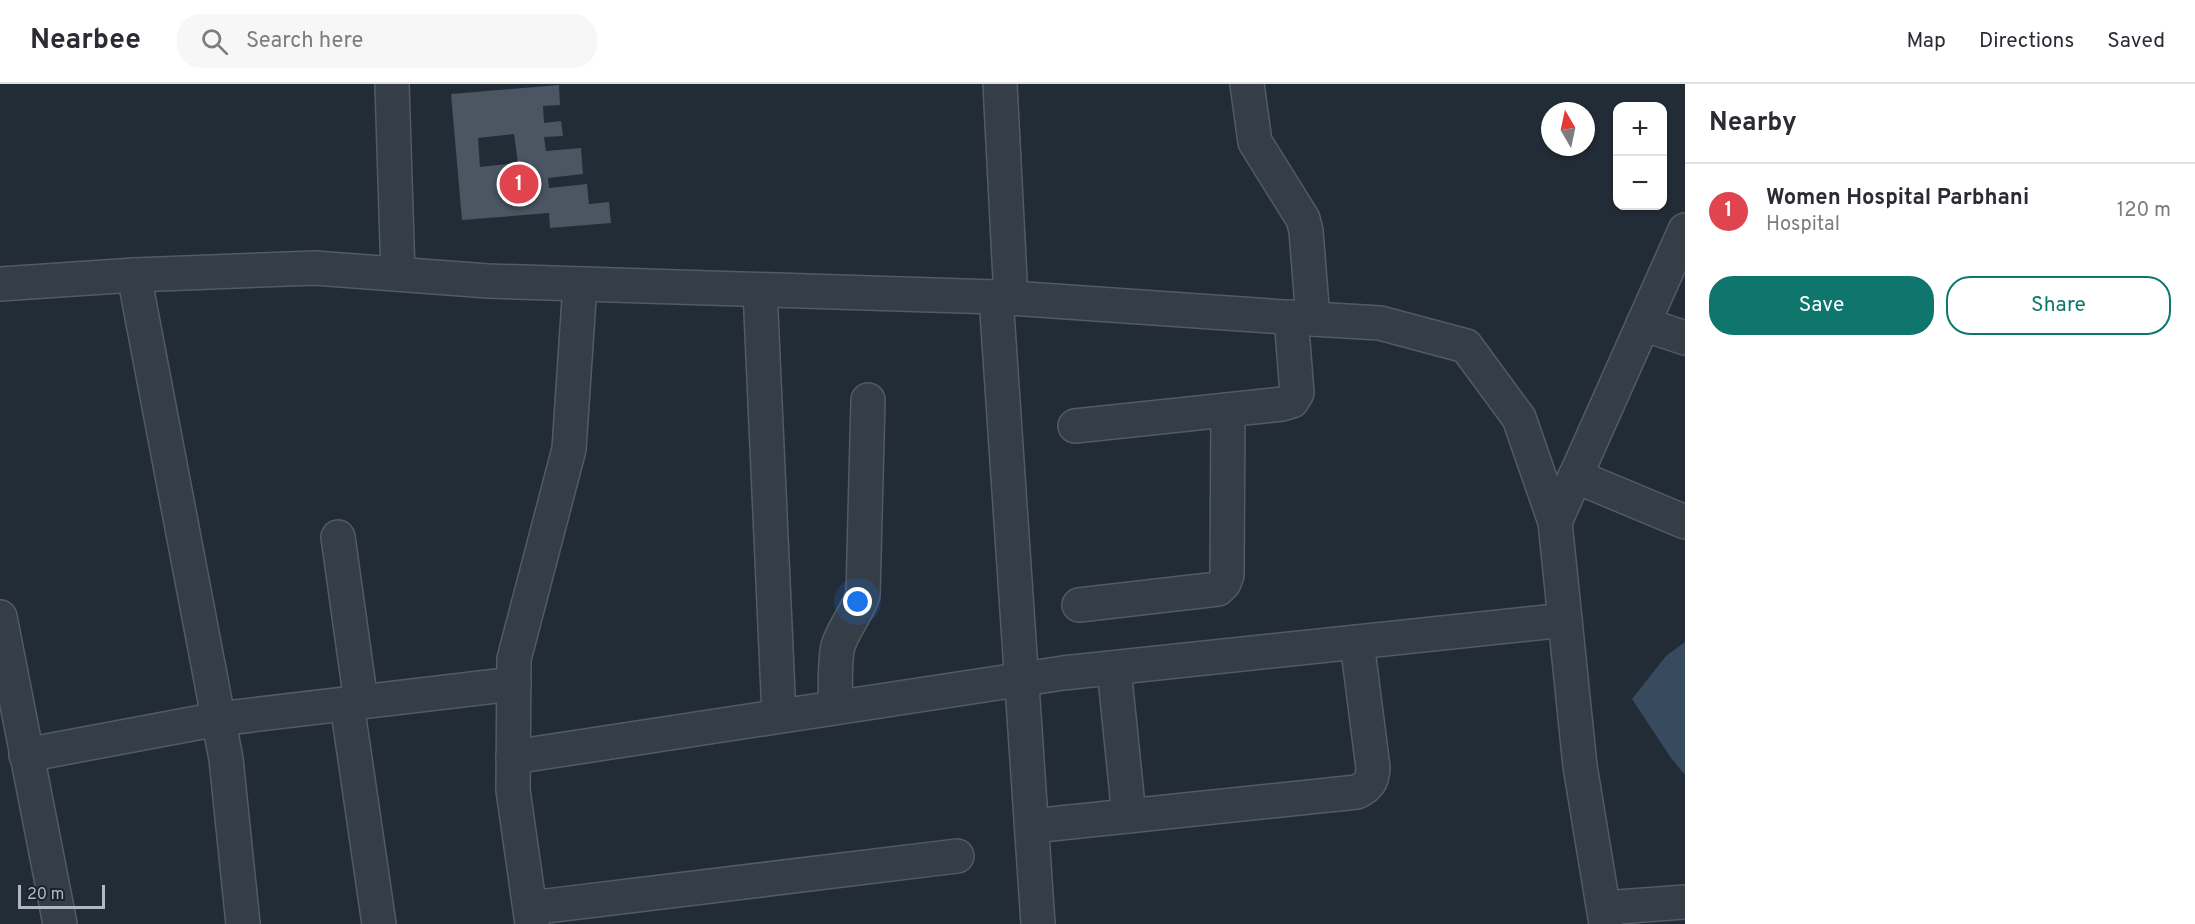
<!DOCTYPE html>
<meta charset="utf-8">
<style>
body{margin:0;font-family:Overpass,sans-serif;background:#f7f7f7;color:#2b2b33}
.controls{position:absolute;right:18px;top:18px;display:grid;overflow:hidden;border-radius:12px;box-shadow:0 2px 4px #0004}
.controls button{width:54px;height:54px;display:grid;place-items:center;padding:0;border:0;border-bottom:2px solid #e1e1e2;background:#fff;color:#2b2b33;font:30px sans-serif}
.compass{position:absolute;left:1541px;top:18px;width:54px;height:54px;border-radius:50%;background:#fff;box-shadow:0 2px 4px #0004;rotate:351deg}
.scale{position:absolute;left:18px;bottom:15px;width:87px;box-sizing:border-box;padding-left:6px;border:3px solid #afb8c3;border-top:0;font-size:16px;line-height:21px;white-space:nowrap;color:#afb8c3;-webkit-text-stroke:4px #1b232b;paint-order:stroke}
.you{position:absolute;left:858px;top:518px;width:21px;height:21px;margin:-15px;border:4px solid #fff;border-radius:50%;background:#1a73e8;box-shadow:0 0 0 9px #1a73e833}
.badge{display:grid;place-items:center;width:39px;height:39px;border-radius:50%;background:#0f766e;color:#fff;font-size:20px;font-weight:700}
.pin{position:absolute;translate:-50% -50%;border:3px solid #fff;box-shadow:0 2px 6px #0006}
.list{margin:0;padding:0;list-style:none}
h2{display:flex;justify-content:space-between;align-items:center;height:78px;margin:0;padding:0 24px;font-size:26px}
h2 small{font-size:20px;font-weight:400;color:#7c7c81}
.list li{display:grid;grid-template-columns:39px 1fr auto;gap:18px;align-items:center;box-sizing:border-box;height:96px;padding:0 24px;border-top:2px solid #e1e1e2}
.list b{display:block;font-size:22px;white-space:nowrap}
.list p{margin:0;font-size:20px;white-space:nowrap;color:#7c7c81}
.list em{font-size:20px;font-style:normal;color:#7c7c81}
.actions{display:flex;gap:12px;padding:18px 24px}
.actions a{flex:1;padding:14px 0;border:2px solid #0f766e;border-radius:24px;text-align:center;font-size:21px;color:#0f766e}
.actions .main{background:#0f766e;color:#fff}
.icon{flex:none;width:33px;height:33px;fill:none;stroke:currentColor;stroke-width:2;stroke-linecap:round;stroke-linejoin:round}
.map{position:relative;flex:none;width:1685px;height:840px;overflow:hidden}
header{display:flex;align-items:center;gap:36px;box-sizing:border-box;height:84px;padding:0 30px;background:#fff;border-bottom:2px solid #e1e1e2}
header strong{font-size:28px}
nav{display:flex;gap:33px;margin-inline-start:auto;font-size:21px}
.search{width:420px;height:54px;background:#f7f7f7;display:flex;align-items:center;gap:15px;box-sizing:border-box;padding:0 21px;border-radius:24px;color:#7c7c81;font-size:22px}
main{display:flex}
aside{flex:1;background:#fff}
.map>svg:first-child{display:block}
.water{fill:#384b5e}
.building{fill:#4a5662;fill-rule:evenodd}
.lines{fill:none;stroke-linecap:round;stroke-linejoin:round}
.minor-casing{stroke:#525b64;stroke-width:36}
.minor{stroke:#353e47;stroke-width:33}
</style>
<header>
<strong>Nearbee</strong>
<div class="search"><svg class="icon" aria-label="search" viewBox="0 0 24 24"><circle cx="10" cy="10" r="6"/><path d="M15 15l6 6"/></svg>Search here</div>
<nav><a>Map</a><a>Directions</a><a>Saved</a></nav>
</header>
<main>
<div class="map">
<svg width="1685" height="840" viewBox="0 0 1685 840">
<rect width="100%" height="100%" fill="#222c36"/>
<path class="water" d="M 1685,558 L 1685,691 L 1671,674 L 1632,615 L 1666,572 Z"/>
<path class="building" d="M 559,1 L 560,21 L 543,22 L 544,39 L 561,37 L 563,52 L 544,53 L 546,67 L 581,64 L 583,90 L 548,94 L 549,104 L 587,100 L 589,120 L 609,118 L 611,139 L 550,144 L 549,129 L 462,136 L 451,10 ZM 514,50 L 518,79 L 480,83 L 478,54 Z"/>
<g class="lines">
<g class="minor-casing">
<g id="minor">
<path d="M 392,0 L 398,190"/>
<path d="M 1000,0 L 1011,215"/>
<path d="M 1247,0 L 1255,58 L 1303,135 L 1306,147 L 1313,235"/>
<path d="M 134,191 L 226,675 L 243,840"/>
<path d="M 0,200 L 134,191 L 315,184 L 488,197 L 996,213 L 1313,235 L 1380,239 L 1466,262 L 1519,334 L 1555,438 L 1580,682 L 1606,840"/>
<path d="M 760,206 L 779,632"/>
<path d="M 996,213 L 1038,840"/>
<path d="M 1643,240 L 1685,254"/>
<path d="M 1075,342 L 1282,320 L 1292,317 L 1297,309 L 1291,233"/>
<path d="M 1575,392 L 1685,438"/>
<path d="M 1555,438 L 1685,146"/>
<path d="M 338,453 L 361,618"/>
<path d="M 1079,521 L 1218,505 L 1224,499 L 1227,491 L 1228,326"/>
<path d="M 0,533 L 60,840"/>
<path d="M 1114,584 L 1129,732"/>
<path d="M 347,620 L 379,840"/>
<path d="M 835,623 C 836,605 834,579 838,562 C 844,543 857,529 863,511 L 868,316"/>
<path d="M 26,671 L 218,635 L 514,600"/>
<path d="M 513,673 L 1063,589 L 1565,536"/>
<path d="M 1032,742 L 1357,708 C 1369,702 1372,697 1373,684 L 1357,558"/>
<path d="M 530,824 L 957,772"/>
<path d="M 1604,824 L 1685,818"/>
<path d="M 532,840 L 513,706 L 514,575 L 569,365 L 580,200"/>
</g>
</g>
<use href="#minor" class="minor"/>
</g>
</svg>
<div class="controls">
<button>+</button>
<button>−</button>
</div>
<svg class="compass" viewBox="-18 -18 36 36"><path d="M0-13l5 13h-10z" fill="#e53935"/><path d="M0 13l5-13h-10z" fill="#7c7c81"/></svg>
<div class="scale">20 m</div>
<div class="you"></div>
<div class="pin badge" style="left:519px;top:100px;background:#e0444e">1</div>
</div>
<aside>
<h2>Nearby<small></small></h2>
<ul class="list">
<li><span class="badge" style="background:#e0444e">1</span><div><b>Women Hospital Parbhani</b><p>Hospital</p></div><em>120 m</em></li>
</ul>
<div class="actions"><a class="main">Save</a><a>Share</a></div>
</aside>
</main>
